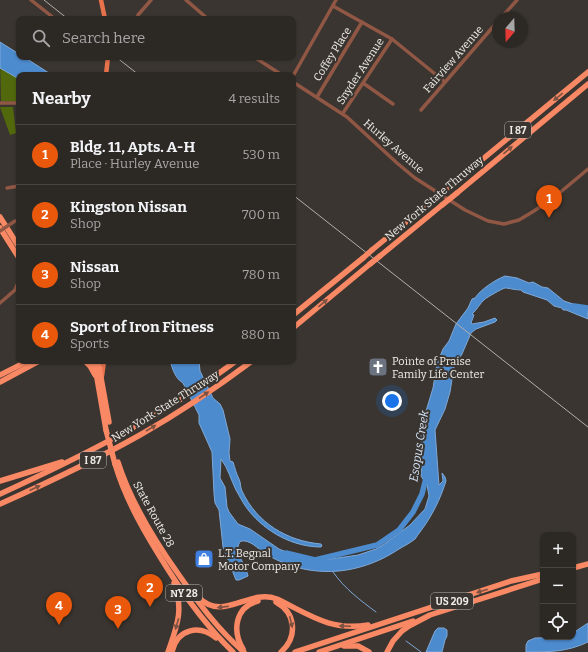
<!DOCTYPE html>
<meta charset="utf-8">
<style>
body{margin:0;font-family:Bitter,serif;background:#34302c;color:#f1f3f6}
.controls{position:absolute;right:12px;bottom:12px;display:grid;overflow:hidden;border-radius:8px;box-shadow:0 1px 3px #0004}
.controls button{width:36px;height:36px;display:grid;place-items:center;padding:0;border:0;border-bottom:1px solid #484441;background:#2c2824;color:#f1f3f6;font:20px sans-serif}
.compass{position:absolute;left:492px;top:12px;width:36px;height:36px;border-radius:50%;background:#2c2824;box-shadow:0 1px 3px #0004;rotate:199deg}
.you{position:absolute;left:392px;top:401px;width:14px;height:14px;margin:-10px;border:3px solid #fff;border-radius:50%;background:#1a73e8;box-shadow:0 0 0 6px #1a73e833}
.badge{display:grid;place-items:center;width:26px;height:26px;border-radius:50%;background:#ea580c;color:#fff;font-size:13px;font-weight:700}
.pin{position:absolute;translate:-50% -33px;filter:drop-shadow(0 1px 2px #0008)}
.pin::after{content:'';position:absolute;top:21px;width:14px;height:12px;background:inherit;clip-path:polygon(0 0,100% 0,50% 100%)}
.list{margin:0;padding:0;list-style:none}
h2{display:flex;justify-content:space-between;align-items:center;height:52px;margin:0;padding:0 16px;font-size:17px}
h2 small{font-size:13px;font-weight:400;color:#a6a6a6}
.list li{display:grid;grid-template-columns:26px 1fr auto;gap:12px;align-items:center;box-sizing:border-box;height:60px;padding:0 16px;border-top:1px solid #484441}
.list b{display:block;font-size:15px;white-space:nowrap}
.list p{margin:0;font-size:13px;white-space:nowrap;color:#a6a6a6}
.list em{font-size:13px;font-style:normal;color:#a6a6a6}
.icon{flex:none;width:22px;height:22px;fill:none;stroke:currentColor;stroke-width:2;stroke-linecap:round;stroke-linejoin:round}
.map{position:relative;flex:none;width:588px;height:652px;overflow:hidden}
.search{position:absolute;background:#2c2824;box-shadow:0 1px 3px #0004;left:16px;top:16px;width:280px;height:44px;display:flex;align-items:center;gap:10px;box-sizing:border-box;padding:0 14px;border-radius:8px;color:#a6a6a6;font-size:15px}
.panel{position:absolute;background:#2c2824;box-shadow:0 1px 3px #0004;left:16px;top:72px;width:280px;height:292px;border-radius:8px}
.map>svg:first-child{display:block}
.green{fill:#51690c}
.water{fill:#4d8bcf;stroke:#7ea8d6}
.lines{fill:none;stroke-linecap:round;stroke-linejoin:round}
.stream{stroke:#7ea8d6;stroke-width:1}
.river{stroke:#4d8bcf;stroke-width:5.5}
.minor{stroke:#915745;stroke-width:3.5}
.major{stroke:#e8724c;stroke-width:4.5}
.highway{stroke:#f98864;stroke-width:5.5}
.rail{stroke:#b2afaa;stroke-width:1}
.minor-bridge{stroke:#915745;stroke-width:3.5}
.highway-bridge{stroke:#f98864;stroke-width:5.5}
.oneway{fill:#7d5242}
.labels{text-anchor:middle;stroke-width:4;stroke-linejoin:round;paint-order:stroke}
.shield{fill:#3a3530;stroke:#b9b5b1;stroke-width:1}
.shield-label{font-size:10px;font-weight:bold;fill:#efece8}
.street-label{font-size:11px;fill:#efece8;stroke:#3a3530}
.poi-label{font-size:11px;fill:#efece8;stroke:#3a3530;text-anchor:start}
.water-label{font-size:12px;font-style:italic;fill:#d3e2f5;stroke:#3a3530}
</style>
<div class="map">
<svg width="588" height="652" viewBox="0 0 588 652">
<rect width="100%" height="100%" fill="#3a3530"/>
<g class="green">
<path d="M 0,57 L 19,75 L 19,102 L 1,101 Z"/>
<path d="M 0,107 L 13,107 L 16,133 L 10,135 Z"/>
</g>
<g class="water">
<path d="M 0,42 L 19,54 L 19,57 L 24,57 L 52,75 L 19,75 L 19,79 L 0,68 Z"/>
<path d="M 505,276 L 517,278 L 529,283 L 533,282 L 542,287 L 548,288 L 564,301 L 588,309 L 588,319 L 566,310 L 563,310 L 562,308 L 554,306 L 547,300 L 523,292 L 521,290 C 515,290 508,288 505,288 C 501,289 488,297 485,299 C 480,303 477,310 472,314 L 474,315 L 471,323 L 472,324 L 484,322 L 495,318 L 497,320 L 495,322 L 476,329 L 471,333 L 462,354 L 454,367 L 450,392 L 445,409 L 435,430 L 439,485 L 443,481 L 442,473 L 445,477 L 446,481 C 440,500 432,516 420,532 C 418,534 417,537 415,539 C 410,543 404,546 399,549 C 366,571 327,578 289,565 C 281,562 272,558 264,553 C 257,548 251,540 241,541 C 232,549 246,565 248,576 L 239,580 L 236,580 L 223,547 L 219,510 L 215,503 L 214,493 L 212,452 L 199,423 L 199,415 L 183,383 C 175,378 173,370 170,361 L 199,361 L 200,371 L 213,398 L 220,404 L 223,410 L 230,439 L 229,453 L 230,461 L 233,462 C 235,468 236,473 239,479 C 241,483 240,487 242,491 C 257,523 287,541 321,544 L 322,546 L 321,547 C 293,547 266,532 249,511 C 244,505 240,497 236,490 C 231,480 228,468 221,459 L 220,478 L 225,487 L 227,507 L 229,512 L 238,524 L 250,529 L 279,549 L 303,559 L 324,560 L 358,555 L 376,549 L 383,545 L 410,525 L 425,509 L 429,496 L 427,485 L 421,476 L 422,460 L 421,437 L 423,421 L 433,388 L 437,364 L 443,349 L 449,341 L 456,324 L 468,308 L 472,299 L 475,298 C 481,289 495,280 505,276 Z"/>
<path d="M 588,623 L 588,642 C 567,652 550,652 526,652 L 526,645 L 528,641 L 535,638 L 573,637 L 573,633 Z"/>
<path d="M 438,628 L 444,628 L 447,630 L 447,636 L 445,640 L 442,652 L 426,652 L 435,631 Z"/>
</g>
<g class="lines">
<g class="stream">
<path d="M 333,572 C 345,589 360,600 376,612"/>
<path d="M 406,641 L 421,652"/>
</g>
<g class="river">
<path d="M 574,306 L 588,308"/>
<path d="M 286,553 L 315,560 L 377,545 L 399,530 L 413,512 L 422,494 L 427,474"/>
</g>
<g class="minor">
<path d="M 31,0 L 55,19"/>
<path d="M 186,0 L 208,19"/>
<path d="M 333,6 L 392,39 L 445,82"/>
<path d="M 138,15 L 151,0"/>
<path d="M 501,18 L 517,0"/>
<path d="M 254,57 L 282,75"/>
<path d="M 293,76 L 336,0"/>
<path d="M 293,82 L 347,117 L 397,163 L 415,178 L 465,210 L 488,221 L 504,224 L 519,220 L 534,211 L 557,195 L 588,169"/>
<path d="M 363,83 L 393,104"/>
<path d="M 317,97 L 362,22"/>
<path d="M 0,103 L 19,103"/>
<path d="M 421,110 L 498,21"/>
<path d="M 343,113 L 392,39"/>
<path d="M 7,188 L 19,186"/>
<path d="M 0,303 L 15,290 L 17,285"/>
</g>
<g class="major">
<path d="M 101,0 L 105,19"/>
<path d="M 106,75 L 108,57"/>
<path d="M 102,376 L 104,361"/>
</g>
<g class="highway">
<path d="M 449,187 L 588,72"/>
<path d="M 457,193 L 588,84"/>
<path d="M 0,217 L 19,247"/>
<path d="M 0,228 L 19,258"/>
<path d="M 372,250 L 434,199"/>
<path d="M 380,256 L 442,205"/>
<path d="M 293,315 L 363,258"/>
<path d="M 293,328 L 370,264"/>
<path d="M 85,361 L 90,366 L 95,375"/>
<path d="M 94,361 L 106,430"/>
<path d="M 98,361 L 109,422"/>
<path d="M 0,375 L 28,361"/>
<path d="M 0,382 L 39,361"/>
<path d="M 118,462 C 131,503 154,540 179,575 C 198,602 218,630 244,652"/>
<path d="M 115,464 C 126,501 146,535 167,568 C 186,598 207,627 233,652"/>
<path d="M 0,481 L 62,462"/>
<path d="M 0,494 C 83,456 163,416 236,361"/>
<path d="M 0,504 C 47,483 94,461 140,435 C 179,413 216,388 252,361"/>
<path d="M 573,568 L 588,564"/>
<path d="M 198,597 C 224,623 248,588 277,599 C 310,615 330,631 368,625"/>
<path d="M 276,602 C 296,613 298,637 281,652"/>
<path d="M 344,646 L 358,646 L 369,652"/>
<path d="M 243,649 C 232,631 235,607 258,601"/>
<path d="M 168,652 C 177,626 184,610 174,583"/>
<path d="M 172,652 C 177,629 199,624 216,638"/>
<path d="M 295,652 L 511,581 L 543,574"/>
<path d="M 319,652 L 413,621"/>
<path d="M 387,652 L 393,641 L 402,631 L 409,626 L 430,615 L 543,579"/>
</g>
<g class="rail">
<path d="M 44,0 L 68,19"/>
<path d="M 116,57 L 139,75"/>
<path d="M 293,195 L 588,427"/>
</g>
<path class="minor-bridge" d="M 0,231 L 15,221"/>
<g class="highway-bridge">
<path d="M 434,199 L 449,187"/>
<path d="M 442,205 L 457,193"/>
<path d="M 363,258 L 372,250"/>
<path d="M 370,264 L 380,256"/>
<path d="M 106,430 L 115,464"/>
</g>
</g>
<defs><path id="oneway-solid" d="M-6-.8H1V-3.2L6.5 0L1 3.2V.8H-6Z"/></defs>
<g class="oneway">
<use href="#oneway-solid" transform="translate(558 97) rotate(141)"/>
<use href="#oneway-solid" transform="translate(508 150) rotate(-40)"/>
<use href="#oneway-solid" transform="translate(323 303) rotate(-40)"/>
<use href="#oneway-solid" transform="translate(204 395) rotate(-34)"/>
<use href="#oneway-solid" transform="translate(151 428) rotate(-31)"/>
<use href="#oneway-solid" transform="translate(35 488) rotate(-25)"/>
<use href="#oneway-solid" transform="translate(482 591) rotate(162)"/>
<use href="#oneway-solid" transform="translate(223 607) rotate(173)"/>
<use href="#oneway-solid" transform="translate(291 622) rotate(77)"/>
<use href="#oneway-solid" transform="translate(177 624) rotate(106)"/>
<use href="#oneway-solid" transform="translate(345 626) rotate(-177)"/>
</g>
<defs>
<g id="church-square" transform="scale(1)"><rect x="-9" y="-9" width="18" height="18" rx="4" fill="#6b7280" stroke="#3a3530"/><path d="M-1.2-6h2.4v3.5h3.3v2.4h-3.3V6h-2.4V-.1h-3.3v-2.4h3.3Z" fill="#fff"/></g>
<g id="shop-square" transform="scale(1)"><rect x="-9" y="-9" width="18" height="18" rx="4" fill="#3f7fe0" stroke="#3a3530"/><path d="M-5-2.5h2.3a2.7 3.5 0 0 1 5.4 0H5L5.5 6h-11ZM-1.5-2.5h3a1.5 2.3 0 0 0-3 0Z" fill="#fff"/></g>
</defs>
<g fill-rule="evenodd">
<use href="#church-square" x="378" y="367"/>
<use href="#shop-square" x="204" y="559"/>
</g>
<g class="labels">
<g class="shield">
<rect x="505" y="122" width="26" height="16" rx="3"/>
<rect x="80" y="452" width="26" height="16" rx="3"/>
<rect x="166" y="585" width="36" height="16" rx="3"/>
<rect x="431" y="593" width="42" height="16" rx="3"/>
</g>
<g class="shield-label">
<text x="518" y="134">I 87</text>
<text x="93" y="464">I 87</text>
<text x="184" y="597">NY 28</text>
<text x="452" y="605">US 209</text>
</g>
<g class="street-label">
<text transform="translate(332 54) rotate(-58)" y="4">Coffey Place</text>
<text transform="translate(453 59) rotate(-49)" y="4">Fairview Avenue</text>
<text transform="translate(360 71) rotate(-57)" y="4">Snyder Avenue</text>
<text transform="translate(394 146) rotate(41)" y="4">Hurley Avenue</text>
<text transform="translate(434 198) rotate(-40)" y="4">New York State Thruway</text>
<text transform="translate(165 406) rotate(-32)" y="4">New York State Thruway</text>
<text transform="translate(154 514) rotate(61)" y="4">State Route 28</text>
</g>
<g class="poi-label">
<text x="392" y="365">Pointe of Praise<tspan x="392" dy="13">Family Life Center</tspan></text>
<text x="218" y="557">L.T. Begnal<tspan x="218" dy="13">Motor Company</tspan></text>
</g>
<g class="water-label">
<text transform="translate(419 446) rotate(-81)" y="4">Esopus Creek</text>
</g>
</g>
</svg>
<div class="controls">
<button>+</button>
<button>−</button>
<button><svg class="icon" aria-label="locate" viewBox="0 0 24 24"><circle cx="12" cy="12" r="6"/><path d="M12 2v4M12 18v4M2 12h4M18 12h4"/></svg></button>
</div>
<svg class="compass" viewBox="-18 -18 36 36"><path d="M0-13l5 13h-10z" fill="#e53935"/><path d="M0 13l5-13h-10z" fill="#a6a6a6"/></svg>
<div class="you"></div>
<div class="pin badge" style="left:549px;top:218px">1</div>
<div class="pin badge" style="left:150px;top:607px">2</div>
<div class="pin badge" style="left:118px;top:629px">3</div>
<div class="pin badge" style="left:59px;top:625px">4</div>
<div class="search"><svg class="icon" aria-label="search" viewBox="0 0 24 24"><circle cx="10" cy="10" r="6"/><path d="M15 15l6 6"/></svg>Search here</div>
<section class="panel">
<h2>Nearby<small>4 results</small></h2>
<ul class="list">
<li><span class="badge">1</span><div><b>Bldg. 11, Apts. A-H</b><p>Place · Hurley Avenue</p></div><em>530 m</em></li>
<li><span class="badge">2</span><div><b>Kingston Nissan</b><p>Shop</p></div><em>700 m</em></li>
<li><span class="badge">3</span><div><b>Nissan</b><p>Shop</p></div><em>780 m</em></li>
<li><span class="badge">4</span><div><b>Sport of Iron Fitness</b><p>Sports</p></div><em>880 m</em></li>
</ul>
</section>
</div>
